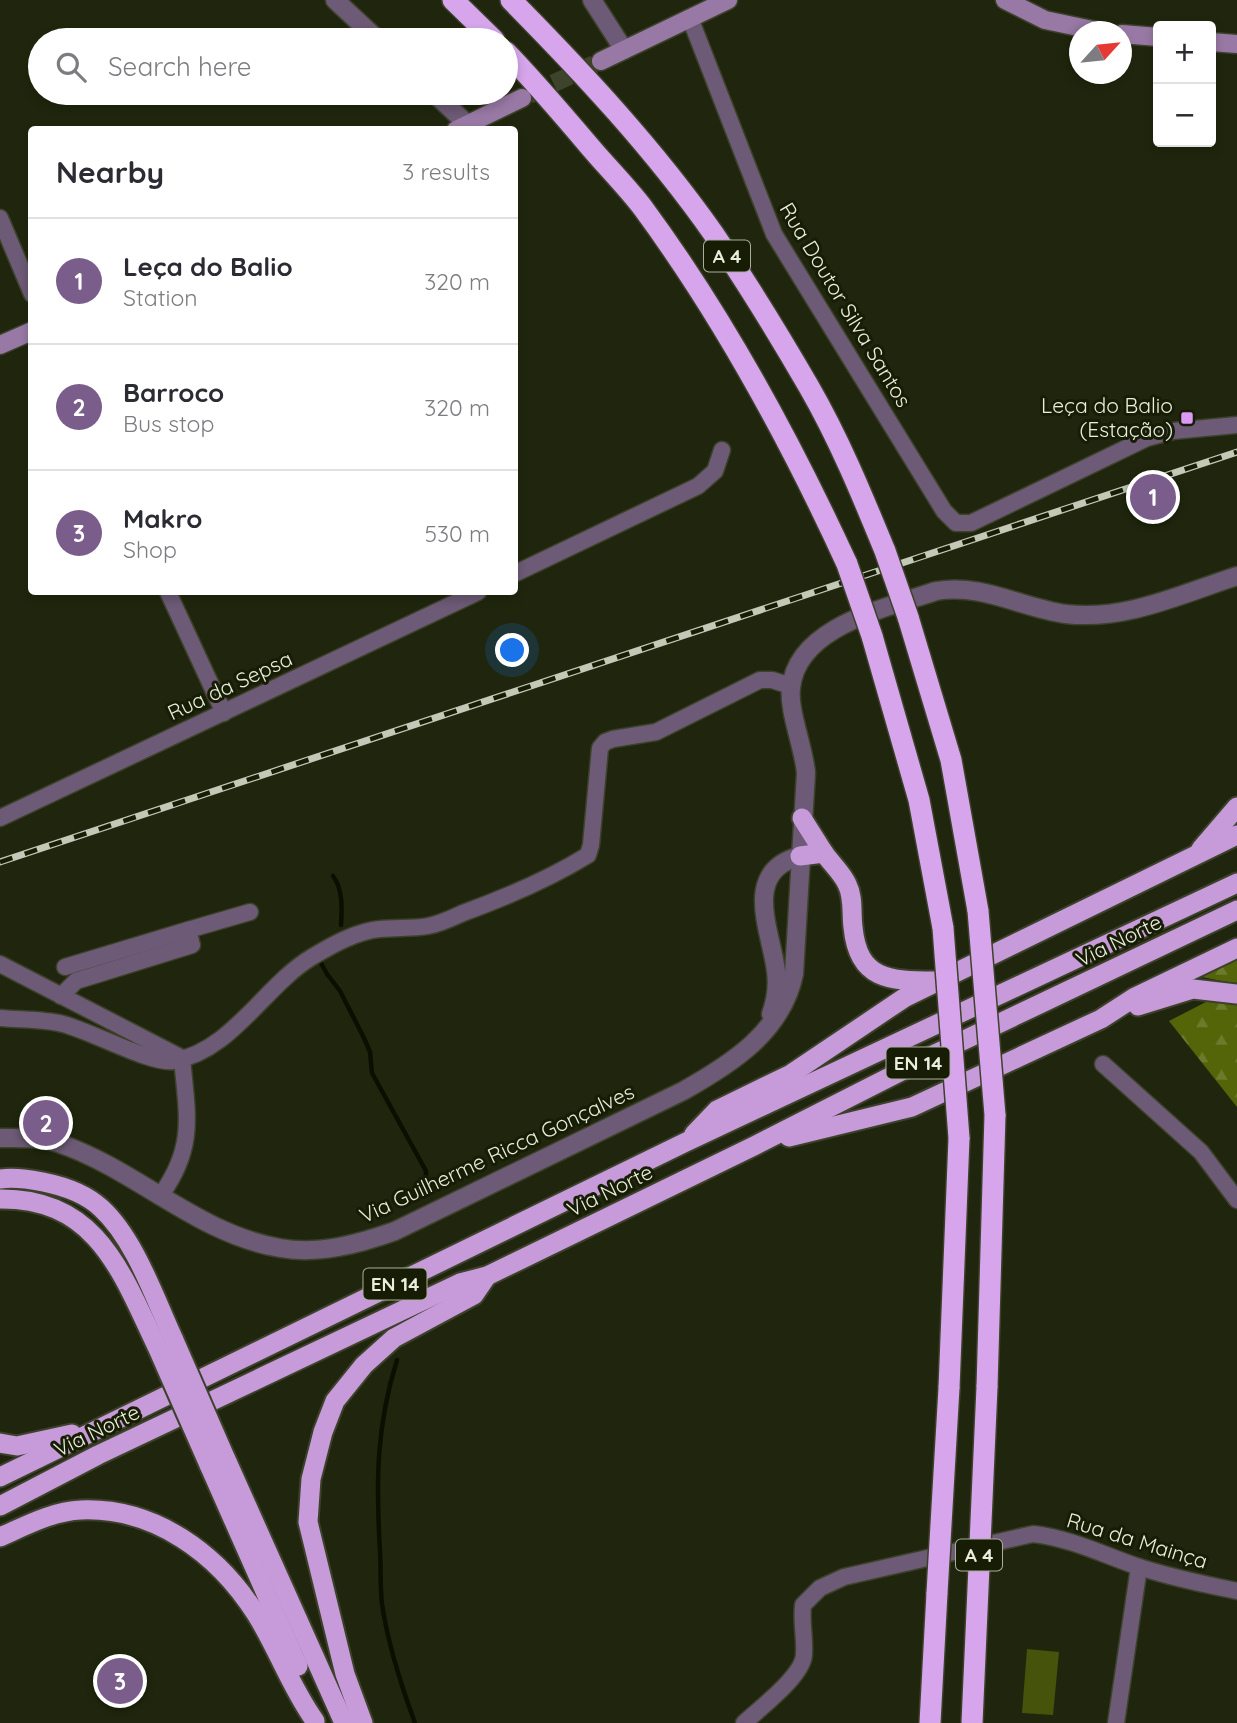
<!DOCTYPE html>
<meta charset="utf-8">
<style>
body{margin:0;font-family:Quicksand,sans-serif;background:#f7f7f7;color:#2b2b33}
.controls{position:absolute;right:21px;top:21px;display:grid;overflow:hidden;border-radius:7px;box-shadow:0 4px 10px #0003}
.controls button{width:63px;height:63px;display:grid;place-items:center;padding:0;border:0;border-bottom:2px solid #e1e1e2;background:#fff;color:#2b2b33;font:35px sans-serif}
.compass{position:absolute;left:1069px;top:21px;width:63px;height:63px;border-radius:50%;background:#fff;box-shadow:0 4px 10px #0003;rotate:63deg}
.you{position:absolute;left:513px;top:651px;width:24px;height:24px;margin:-18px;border:5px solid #fff;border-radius:50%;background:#1a73e8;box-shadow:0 0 0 10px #1a73e833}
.badge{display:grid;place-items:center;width:46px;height:46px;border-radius:50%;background:#7a5d8b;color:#fff;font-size:23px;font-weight:700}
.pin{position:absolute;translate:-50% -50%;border:4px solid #fff;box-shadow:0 2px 7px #0006}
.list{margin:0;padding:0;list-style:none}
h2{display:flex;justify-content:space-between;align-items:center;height:91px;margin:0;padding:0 28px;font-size:30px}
h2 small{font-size:23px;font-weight:400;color:#7c7c81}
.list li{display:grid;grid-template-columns:46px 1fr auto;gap:21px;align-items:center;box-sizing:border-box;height:126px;padding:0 28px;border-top:2px solid #e1e1e2}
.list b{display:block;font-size:26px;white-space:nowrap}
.list p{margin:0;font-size:23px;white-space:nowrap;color:#7c7c81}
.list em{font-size:23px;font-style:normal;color:#7c7c81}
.icon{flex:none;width:38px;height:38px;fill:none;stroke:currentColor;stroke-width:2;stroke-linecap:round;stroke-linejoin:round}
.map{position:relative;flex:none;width:1237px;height:1723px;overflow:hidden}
.search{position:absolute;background:#fff;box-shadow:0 4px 10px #0003;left:28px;top:28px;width:490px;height:77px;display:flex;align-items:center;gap:18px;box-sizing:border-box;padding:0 24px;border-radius:38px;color:#7c7c81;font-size:26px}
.panel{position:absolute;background:#fff;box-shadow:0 4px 10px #0003;left:28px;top:126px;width:490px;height:469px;border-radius:7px}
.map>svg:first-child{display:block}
.green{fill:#46530b}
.forest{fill:url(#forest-firs)}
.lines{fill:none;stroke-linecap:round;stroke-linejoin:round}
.stream{stroke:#0a0f00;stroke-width:4.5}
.secondary-tunnel{stroke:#3e442c;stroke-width:18;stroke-dasharray:18 9;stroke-linecap:butt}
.minor-casing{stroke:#3c422a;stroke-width:19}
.tertiary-casing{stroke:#3c422a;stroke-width:21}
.secondary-casing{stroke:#3c422a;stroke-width:21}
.trunk-casing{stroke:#3c422a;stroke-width:23}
.motorway-casing{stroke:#3c422a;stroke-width:24}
.minor{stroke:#6d5a76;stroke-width:16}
.tertiary{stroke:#6d5a76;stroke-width:18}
.secondary{stroke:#9879a5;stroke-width:18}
.trunk{stroke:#c79ada;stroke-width:19}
.motorway{stroke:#d6a5eb;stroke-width:21}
.rail-casing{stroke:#c3c8b7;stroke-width:7}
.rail{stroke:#171d04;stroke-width:4.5;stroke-dasharray:13;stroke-linecap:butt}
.trunk-bridge-casing{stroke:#3c422a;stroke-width:23;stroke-linecap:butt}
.motorway-bridge-casing{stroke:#3c422a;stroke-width:24;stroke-linecap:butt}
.trunk-bridge{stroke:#c79ada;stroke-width:19}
.motorway-bridge{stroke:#d6a5eb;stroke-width:21}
.poi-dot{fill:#da9af6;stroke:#171d04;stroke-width:2.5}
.labels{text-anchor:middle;stroke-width:6;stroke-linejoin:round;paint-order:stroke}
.shield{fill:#171d04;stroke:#a9af9c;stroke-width:2}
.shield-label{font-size:19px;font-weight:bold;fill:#e8eddd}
.street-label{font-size:21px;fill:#e8eddd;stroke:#171d04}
.poi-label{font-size:21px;fill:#e8eddd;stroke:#171d04;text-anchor:end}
</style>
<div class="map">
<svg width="1237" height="1723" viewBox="0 0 1237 1723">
<defs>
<pattern id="forest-firs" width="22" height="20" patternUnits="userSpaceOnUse" patternTransform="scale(1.75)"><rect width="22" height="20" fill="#546408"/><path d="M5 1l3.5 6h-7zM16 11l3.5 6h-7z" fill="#6d7a2c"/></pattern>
</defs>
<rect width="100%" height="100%" fill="#20260d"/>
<path class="green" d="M 1027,1649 L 1059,1652 L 1053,1715 L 1022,1713 Z"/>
<g class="forest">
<path d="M 1237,957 L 1237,984 L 1197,976 Z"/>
<path d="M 1237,986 L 1237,1107 L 1169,1021 Z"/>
</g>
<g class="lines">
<g class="stream">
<path d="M 333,876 C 343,889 342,909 341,925"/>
<path d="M 321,963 L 327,974 L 340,991 L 364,1038 L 370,1052 L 372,1073 L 426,1171 L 426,1189"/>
<path d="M 397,1360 C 376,1427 376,1482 380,1551 C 381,1568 380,1587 382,1604 C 388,1645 401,1685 415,1723"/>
</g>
<path class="secondary-tunnel" d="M 529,95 L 601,61"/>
<g class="minor-casing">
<g id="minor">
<path d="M 690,18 L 774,234 L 944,511 L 956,523 L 971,523 L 1147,438 L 1173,431 L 1237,425"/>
<path d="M 0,218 L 32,294"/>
<path d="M 514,574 L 698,486 L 715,471 L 722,450"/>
<path d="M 168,592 L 224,713"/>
<path d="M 0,818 L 478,592"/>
<path d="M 0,964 L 182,1058 C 187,1115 196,1146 161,1195"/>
<path d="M 65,967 L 188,930"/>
<path d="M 61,996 L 76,981 L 192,945 L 188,930 L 250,912"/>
<path d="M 0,1018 C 21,1020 43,1019 63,1024 C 91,1031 150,1064 173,1061 C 231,1052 265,985 312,957 C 332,945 357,931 380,929 C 396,927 412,929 428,926 C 440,924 452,918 463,913 C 504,898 551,878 588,855 L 591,845 L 600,748 L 605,742 L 613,739 L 656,732 L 760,680 L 772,680 L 791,686"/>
<path d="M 1103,1064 L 1201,1152 L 1237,1200"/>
<path d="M 744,1723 C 760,1708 804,1675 804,1654 C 805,1637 801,1622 803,1605 L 820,1588 L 844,1577 L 1033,1534 C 1069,1538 1102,1554 1136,1566 C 1169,1577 1203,1584 1237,1591"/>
<path d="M 1116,1723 L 1139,1567"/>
</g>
</g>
<g class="tertiary-casing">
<g id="tertiary">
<path d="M 335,0 L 378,40"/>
<path d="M 592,0 L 624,50"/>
<path d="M 434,93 L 467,124"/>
<path d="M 771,1014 C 776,1000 778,986 776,971 C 771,930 741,872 800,856"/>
<path d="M 0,1138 C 19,1138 40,1137 58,1143 C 136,1169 197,1234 280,1248 C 318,1255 359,1244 395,1231 L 683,1091 C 731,1064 782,1032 794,974 L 806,773 C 804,748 788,710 791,688 C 797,626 887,608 936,591 C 983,583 1021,608 1066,614 C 1126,621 1181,594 1237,576"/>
</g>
</g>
<g class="secondary-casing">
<g id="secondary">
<path d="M 1005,0 L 1045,20 L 1102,32"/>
<path d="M 1122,34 L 1158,37"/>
<path d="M 1211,42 L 1237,44"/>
<path d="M 601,61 L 728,0"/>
<path d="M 456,130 L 522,98"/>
<path d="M 0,345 L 32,331"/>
</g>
</g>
<g class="trunk-casing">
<g id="trunk">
<path d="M 802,818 L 824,853"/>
<path d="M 1201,849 L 1237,807"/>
<path d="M 800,856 L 824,853 C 831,863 842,873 847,884 C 854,898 851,912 853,927 C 858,980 889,981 935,981"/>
<path d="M 1138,1006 L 1193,989 L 1237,994"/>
<path d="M 694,1134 L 717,1110 L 791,1074 L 904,998 L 1237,835"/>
<path d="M 789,1137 L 912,1107 L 1101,1019 L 1135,997 L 1237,948"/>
<path d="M 0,1179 C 15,1177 28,1179 43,1182 C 63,1186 86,1194 101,1208 C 135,1239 155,1299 174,1340"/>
<path d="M 0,1199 C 98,1198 122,1274 158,1349"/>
<path d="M 0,1443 L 17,1446 L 72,1434"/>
<path d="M 225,1457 L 344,1723"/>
<path d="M 209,1465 L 298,1666"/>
<path d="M 0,1477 L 686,1142 L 1237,883"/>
<path d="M 0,1506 L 98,1455 L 460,1283 L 487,1276 L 754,1146 L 937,1053 L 1237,910"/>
<path d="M 0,1537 C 25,1526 53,1511 81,1510 C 155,1507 218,1554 256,1614 C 278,1649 291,1688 315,1721"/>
<path d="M 363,1723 L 345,1674 L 308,1522 L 311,1479 L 323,1432 L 335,1401 L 364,1365 L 394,1338 L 474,1295 L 487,1276"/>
</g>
</g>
<g class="motorway-casing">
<g id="motorway">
<path d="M 453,0 L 494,40"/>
<path d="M 511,0 C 583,73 654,149 713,233 C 747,283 779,335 809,387 C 839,439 862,495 885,551"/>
<path d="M 506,52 C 536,83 563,115 591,148 C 608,168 627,187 643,208 C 724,318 790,440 847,564"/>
<path d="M 908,617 L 951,760 L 978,911"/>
<path d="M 872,636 L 919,800 L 943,928"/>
<path d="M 987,1387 L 995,1115"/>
<path d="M 949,1388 L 959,1138"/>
<path d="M 930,1723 L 937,1593"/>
</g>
</g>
<use href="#minor" class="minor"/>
<use href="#tertiary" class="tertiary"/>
<use href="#secondary" class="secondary"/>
<use href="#trunk" class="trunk"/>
<use href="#motorway" class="motorway"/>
<g class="rail-casing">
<path id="rail" d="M 0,862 L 1237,452"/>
</g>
<use href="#rail" class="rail"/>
<g class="trunk-bridge-casing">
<g id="trunk-bridge">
<path d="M 174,1340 L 225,1457"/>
<path d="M 158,1349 L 209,1465"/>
</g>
</g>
<g class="motorway-bridge-casing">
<g id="motorway-bridge">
<path d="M 885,551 L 908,617"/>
<path d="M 847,564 L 872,636"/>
<path d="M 978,911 L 995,1115"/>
<path d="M 943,928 L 959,1138"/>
<path d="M 937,1593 L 949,1388"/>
<path d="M 972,1723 L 987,1387"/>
</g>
</g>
<use href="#trunk-bridge" class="trunk-bridge"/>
<use href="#motorway-bridge" class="motorway-bridge"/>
</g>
<rect class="poi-dot" x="1180" y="411" width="14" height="14" rx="3.5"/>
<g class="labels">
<g class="shield">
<rect x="704" y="240.5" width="46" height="31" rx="5"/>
<rect x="886.5" y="1047.5" width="63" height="31" rx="5"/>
<rect x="363.5" y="1268.5" width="63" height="31" rx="5"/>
<rect x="956" y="1539.5" width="46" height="31" rx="5"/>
</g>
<g class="shield-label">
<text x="727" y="263">A 4</text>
<text x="918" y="1070">EN 14</text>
<text x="395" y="1291">EN 14</text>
<text x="979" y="1562">A 4</text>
</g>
<g class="street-label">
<text transform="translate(845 305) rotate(59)" y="7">Rua Doutor Silva Santos</text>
<text transform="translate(230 686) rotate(-25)" y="7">Rua da Sepsa</text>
<text transform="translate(1119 941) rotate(-26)" y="7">Via Norte</text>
<text transform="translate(497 1154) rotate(-25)" y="7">Via Guilherme Ricca Gonçalves</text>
<text transform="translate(610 1191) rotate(-26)" y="7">Via Norte</text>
<text transform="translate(97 1431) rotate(-26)" y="7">Via Norte</text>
<text transform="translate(1137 1541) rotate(17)" y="7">Rua da Mainça</text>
</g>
<g class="poi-label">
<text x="1173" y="413">Leça do Balio<tspan x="1173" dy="24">(Estação)</tspan></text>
</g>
</g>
</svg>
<div class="controls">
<button>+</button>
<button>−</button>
</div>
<svg class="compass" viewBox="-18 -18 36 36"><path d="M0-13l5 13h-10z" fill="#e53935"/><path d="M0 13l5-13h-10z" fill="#7c7c81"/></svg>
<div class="you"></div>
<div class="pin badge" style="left:1153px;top:497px">1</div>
<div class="pin badge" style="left:46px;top:1123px">2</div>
<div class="pin badge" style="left:120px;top:1681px">3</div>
<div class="search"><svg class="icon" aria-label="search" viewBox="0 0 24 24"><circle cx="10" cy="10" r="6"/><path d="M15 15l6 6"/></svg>Search here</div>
<section class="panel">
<h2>Nearby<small>3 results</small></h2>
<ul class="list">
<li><span class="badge">1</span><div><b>Leça do Balio</b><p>Station</p></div><em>320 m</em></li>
<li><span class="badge">2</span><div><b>Barroco</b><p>Bus stop</p></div><em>320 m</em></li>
<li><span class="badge">3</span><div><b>Makro</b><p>Shop</p></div><em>530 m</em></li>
</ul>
</section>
</div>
